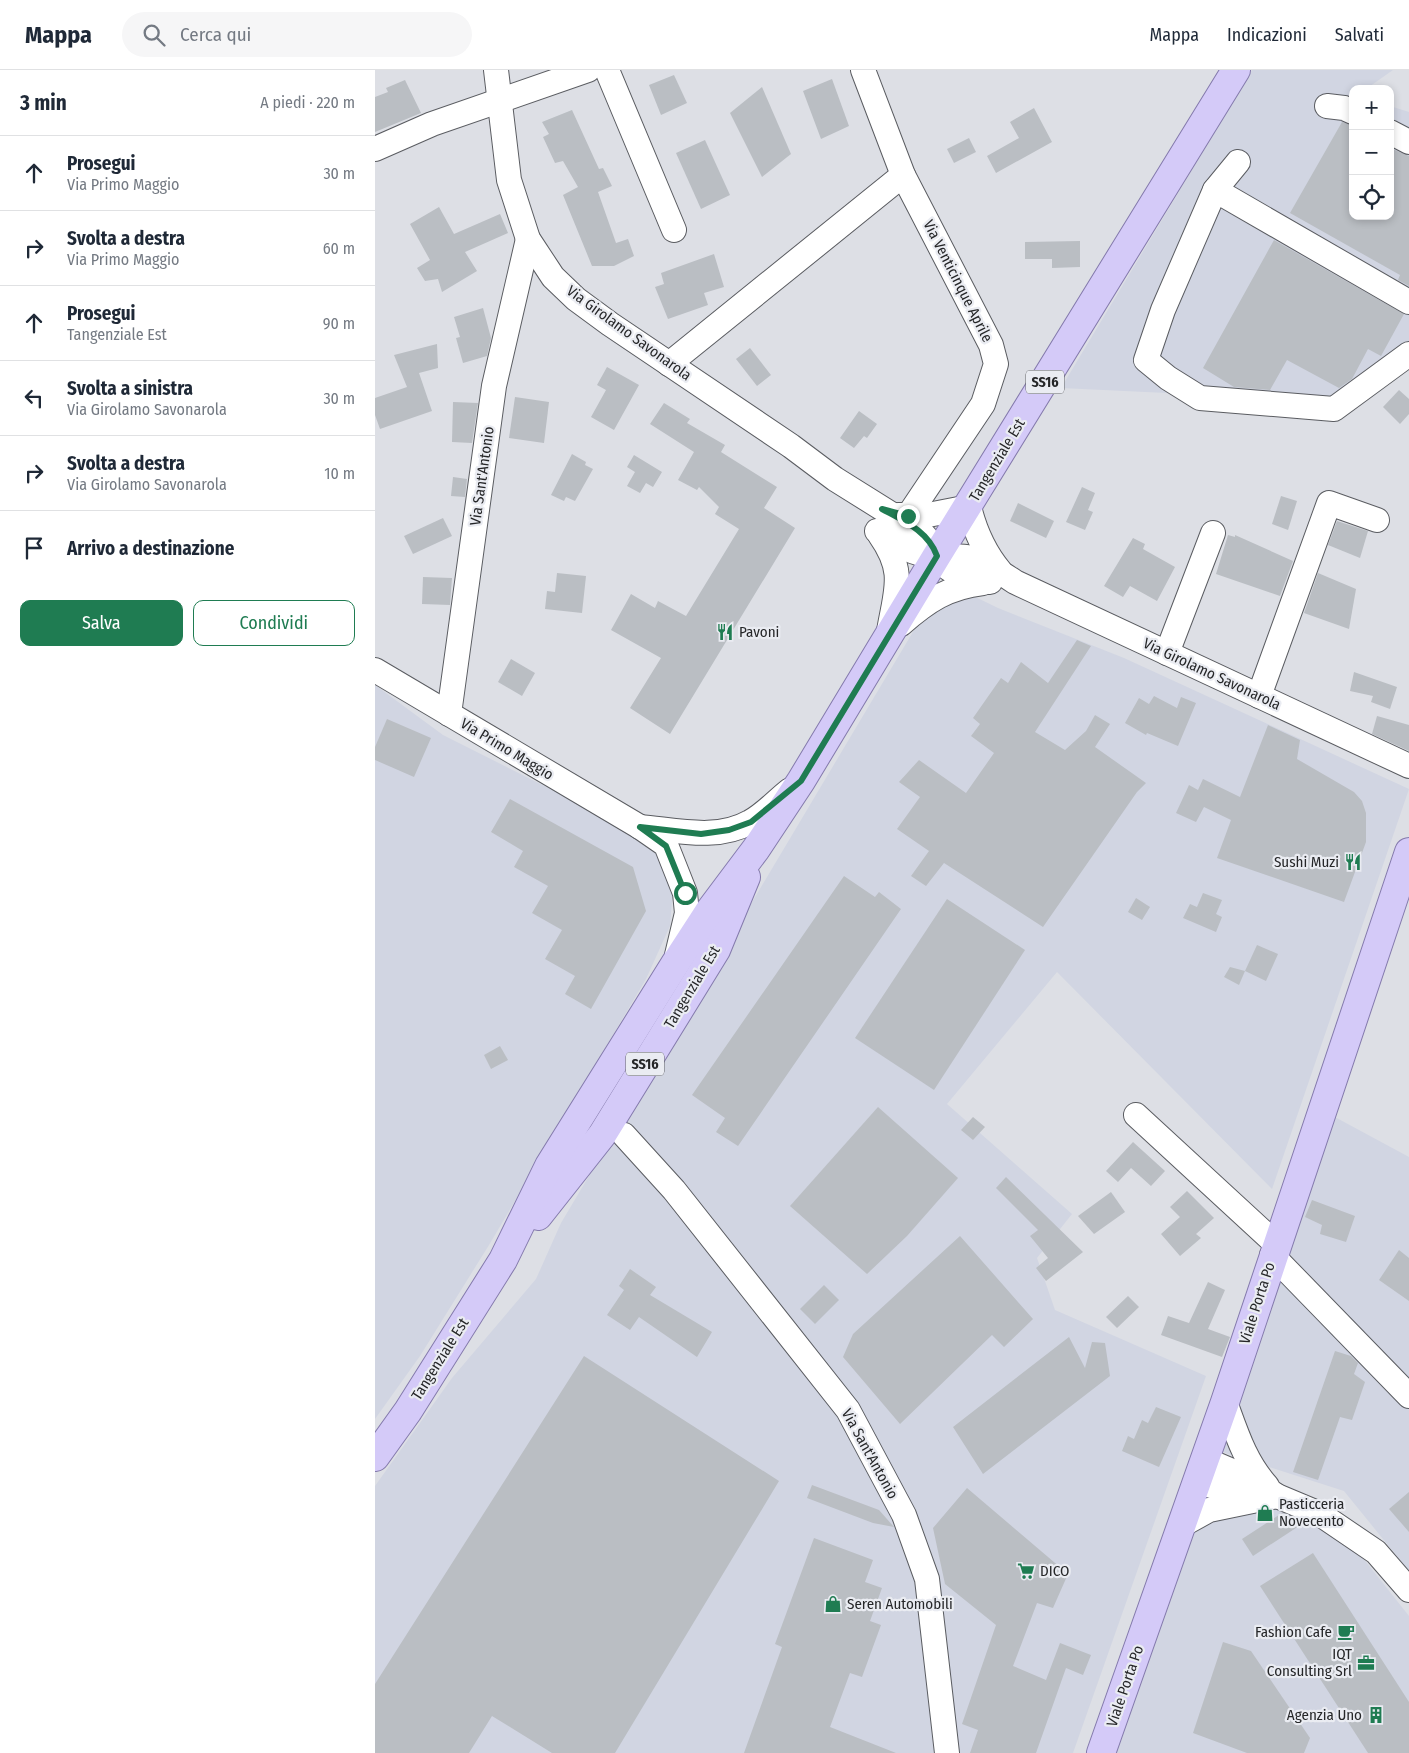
<!DOCTYPE html>
<html lang="it">
<meta charset="utf-8">
<style>
body{margin:0;font-family:"Fira Sans Condensed",sans-serif;background:#f6f6f7;color:#1f2937}
.controls{position:absolute;right:15px;top:15px;display:grid;overflow:hidden;border-radius:10px;box-shadow:0 2px 8px #0003}
.controls button{width:45px;height:45px;display:grid;place-items:center;padding:0;border:0;border-bottom:1px solid #e0e1e3;background:#fff;color:#1f2937;font:25px sans-serif}
.stop{position:absolute;width:15px;height:15px;margin:-11px;border:4px solid #1f7c52;border-radius:50%;background:#fff}
.stop.end{background:#1f7c52;border-color:#fff;box-shadow:0 1px 5px #0008}
.list{margin:0;padding:0;list-style:none}
h2{display:flex;justify-content:space-between;align-items:center;height:65px;margin:0;padding:0 20px;font-size:21px}
h2 small{font-size:16px;font-weight:400;color:#747a83}
.list li{display:grid;grid-template-columns:32px 1fr auto;gap:15px;align-items:center;box-sizing:border-box;height:75px;padding:0 20px;border-top:1px solid #e0e1e3}
.list b{display:block;font-size:19px;white-space:nowrap}
.list p{margin:0;font-size:16px;white-space:nowrap;color:#747a83}
.list em{font-size:16px;font-style:normal;color:#747a83}
.actions{display:flex;gap:10px;padding:15px 20px}
.actions a{flex:1;padding:11px 0;border:1px solid #1f7c52;border-radius:10px;text-align:center;font-size:18px;color:#1f7c52}
.actions .main{background:#1f7c52;color:#fff}
.icon{flex:none;width:28px;height:28px;fill:none;stroke:currentColor;stroke-width:2;stroke-linecap:round;stroke-linejoin:round}
.map{position:relative;flex:none;width:1034px;height:1683px;overflow:hidden}
header{display:flex;align-items:center;gap:30px;box-sizing:border-box;height:70px;padding:0 25px;background:#fff;border-bottom:1px solid #e0e1e3}
header strong{font-size:24px}
nav{display:flex;gap:28px;margin-inline-start:auto;font-size:18px}
.search{width:350px;height:45px;background:#f6f6f7;display:flex;align-items:center;gap:12px;box-sizing:border-box;padding:0 18px;border-radius:28px;color:#747a83;font-size:19px}
main{display:flex}
aside{flex:1;background:#fff}
.map>svg:first-child{display:block}
.built{fill:#d1d5e2}
.building{fill:#babec3}
.lines{fill:none;stroke-linecap:round;stroke-linejoin:round}
.minor-casing{stroke:#5a5c61;stroke-width:26}
.major-casing{stroke:#847aac;stroke-width:30}
.minor{stroke:#fff;stroke-width:24}
.major{stroke:#d4caf8;stroke-width:28}
.route{stroke:#1f7c52;stroke-width:6}
.labels{text-anchor:middle;stroke-width:4.5;stroke-linejoin:round;paint-order:stroke}
.shield{fill:#eaecf2;stroke:#616265;stroke-width:1}
.shield-label{font-size:14px;font-weight:bold;fill:#262729}
.street-label{font-size:15px;fill:#262729;stroke:#eaecf2}
.poi-label{font-size:15px;fill:#262729;stroke:#eaecf2;text-anchor:start}
</style>
<header>
<strong>Mappa</strong>
<div class="search"><svg class="icon" aria-label="search" viewBox="0 0 24 24"><circle cx="10" cy="10" r="6"/><path d="M15 15l6 6"/></svg>Cerca qui</div>
<nav><a>Mappa</a><a>Indicazioni</a><a>Salvati</a></nav>
</header>
<main>
<aside>
<h2>3 min<small>A piedi · 220 m</small></h2>
<ul class="list">
<li><svg class="icon" aria-label="ahead" viewBox="0 0 24 24"><path d="M12 20V5M6 11l6-6 6 6"/></svg><div><b>Prosegui</b><p>Via Primo Maggio</p></div><em>30 m</em></li>
<li><svg class="icon" aria-label="right" viewBox="0 0 24 24"><path d="M7 20v-9h11M14 6l5 5-5 5"/></svg><div><b>Svolta a destra</b><p>Via Primo Maggio</p></div><em>60 m</em></li>
<li><svg class="icon" aria-label="ahead" viewBox="0 0 24 24"><path d="M12 20V5M6 11l6-6 6 6"/></svg><div><b>Prosegui</b><p>Tangenziale Est</p></div><em>90 m</em></li>
<li><svg class="icon" aria-label="left" viewBox="0 0 24 24"><path d="M17 20v-9H6M10 6l-5 5 5 5"/></svg><div><b>Svolta a sinistra</b><p>Via Girolamo Savonarola</p></div><em>30 m</em></li>
<li><svg class="icon" aria-label="right" viewBox="0 0 24 24"><path d="M7 20v-9h11M14 6l5 5-5 5"/></svg><div><b>Svolta a destra</b><p>Via Girolamo Savonarola</p></div><em>10 m</em></li>
<li><svg class="icon" aria-label="arrive" viewBox="0 0 24 24"><path d="M6 21V4h12l-3 4 3 4H6"/></svg><div><b>Arrivo a destinazione</b></div></li>
</ul>
<div class="actions"><a class="main">Salva</a><a>Condividi</a></div>
</aside>
<div class="map">
<svg width="1034" height="1683" viewBox="0 0 1034 1683">
<rect width="100%" height="100%" fill="#dddfe5"/>
<g class="built">
<path d="M 877,0 L 1018,0 L 991,19 L 978,19 L 978,146 L 1015,146 L 1015,36 L 1034,42 L 1034,284 L 979,332 L 686,318 Z"/>
<path d="M 584,519 L 623,538 L 749,588 L 1034,719 L 897,1119 L 682,902 L 572,1034 L 697,1144 L 662,1188 L 680,1240 L 831,1306 L 698,1683 L 0,1683 L 0,1416 L 77,1308 L 161,1209 L 186,1153 L 551,540 Z"/>
<path d="M 0,615 L 68,665 L 251,757 L 282,785 L 298,818 L 295,856 L 271,909 L 114,1175 L 45,1286 L 0,1349 Z"/>
<path d="M 958,1046 L 1034,1087 L 1034,1501 L 969,1421 L 841,1380 Z"/>
<path d="M 853,1428 L 953,1444 L 1034,1546 L 1034,1683 L 734,1683 L 812,1462 Z"/>
</g>
<g class="building">
<path d="M 299,5 L 312,33 L 286,45 L 274,15 Z"/>
<path d="M 457,9 L 474,56 L 446,69 L 428,21 Z"/>
<path d="M 30,10 L 46,43 L 0,62 L 0,27 L 13,22 L 11,18 Z"/>
<path d="M 387,17 L 416,84 L 387,107 L 355,43 Z"/>
<path d="M 659,38 L 677,72 L 621,103 L 612,86 L 644,68 L 635,52 Z"/>
<path d="M 197,40 L 224,99 L 228,98 L 237,116 L 223,122 L 241,173 L 253,169 L 259,186 L 239,196 L 217,196 L 188,125 L 203,117 L 188,91 L 180,93 L 168,67 L 174,64 L 167,52 Z"/>
<path d="M 967,52 L 978,55 L 978,146 L 1015,146 L 1015,78 L 1034,86 L 1034,216 L 1023,210 L 1025,205 L 915,143 Z"/>
<path d="M 594,68 L 601,82 L 579,93 L 572,79 Z"/>
<path d="M 330,70 L 355,125 L 326,139 L 301,83 Z"/>
<path d="M 64,137 L 79,164 L 125,144 L 133,163 L 90,182 L 102,201 L 67,222 L 63,209 L 50,211 L 42,198 L 55,190 L 35,154 Z"/>
<path d="M 899,170 L 1029,244 L 1006,286 L 993,279 L 977,309 L 964,318 L 912,290 L 895,320 L 859,317 L 828,298 Z"/>
<path d="M 705,171 L 705,197 L 677,198 L 677,189 L 650,189 L 650,172 Z"/>
<path d="M 339,184 L 349,217 L 329,223 L 333,235 L 293,249 L 280,217 L 289,214 L 286,203 Z"/>
<path d="M 108,238 L 116,268 L 112,286 L 88,293 L 81,268 L 85,267 L 79,247 Z"/>
<path d="M 62,274 L 63,298 L 44,303 L 57,341 L 5,359 L 0,345 L 0,328 L 32,317 L 19,285 Z"/>
<path d="M 375,278 L 396,305 L 382,316 L 361,289 Z"/>
<path d="M 232,297 L 264,315 L 239,360 L 216,347 L 231,320 L 222,315 Z"/>
<path d="M 1024,320 L 1034,329 L 1034,344 L 1025,354 L 1008,337 Z"/>
<path d="M 140,327 L 174,332 L 169,373 L 134,368 Z"/>
<path d="M 78,332 L 103,333 L 97,373 L 77,372 Z"/>
<path d="M 289,333 L 315,349 L 312,353 L 350,375 L 346,382 L 402,417 L 389,438 L 420,458 L 295,664 L 255,638 L 286,588 L 236,560 L 256,524 L 280,538 L 283,531 L 311,546 L 364,459 L 340,444 L 344,437 L 324,417 L 322,420 L 303,410 L 319,382 L 275,354 Z"/>
<path d="M 484,341 L 502,354 L 492,368 L 489,366 L 479,378 L 465,368 Z"/>
<path d="M 197,384 L 211,392 L 210,395 L 218,399 L 200,431 L 191,427 L 189,431 L 176,425 Z"/>
<path d="M 259,385 L 287,402 L 278,417 L 271,413 L 265,423 L 252,416 L 260,402 L 252,397 Z"/>
<path d="M 78,407 L 92,409 L 90,427 L 76,426 Z"/>
<path d="M 707,417 L 720,423 L 713,440 L 718,442 L 710,460 L 691,452 Z"/>
<path d="M 906,426 L 922,431 L 913,460 L 897,454 Z"/>
<path d="M 643,433 L 679,451 L 671,468 L 635,451 Z"/>
<path d="M 68,448 L 77,466 L 38,484 L 29,466 Z"/>
<path d="M 962,451 L 993,461 L 985,488 L 953,475 Z"/>
<path d="M 853,465 L 860,467 L 860,465 L 918,491 L 905,526 L 841,504 Z"/>
<path d="M 758,468 L 770,474 L 768,479 L 800,497 L 782,531 L 755,516 L 748,527 L 729,516 Z"/>
<path d="M 182,503 L 211,506 L 207,543 L 170,539 L 172,521 L 180,522 Z"/>
<path d="M 943,503 L 981,519 L 974,559 L 929,543 Z"/>
<path d="M 48,507 L 77,508 L 75,535 L 47,534 Z"/>
<path d="M 702,570 L 716,576 L 660,662 L 690,680 L 711,661 L 720,645 L 735,654 L 720,677 L 771,713 L 762,722 L 668,857 L 569,793 L 551,816 L 536,806 L 554,781 L 522,759 L 545,727 L 524,712 L 544,690 L 591,723 L 619,683 L 596,666 L 605,654 L 598,648 L 626,608 L 633,613 L 646,592 L 673,613 Z"/>
<path d="M 136,589 L 160,603 L 147,626 L 123,612 Z"/>
<path d="M 979,602 L 1022,617 L 1015,639 L 996,632 L 998,626 L 975,621 Z"/>
<path d="M 779,626 L 802,638 L 806,627 L 821,633 L 803,676 L 772,663 L 771,665 L 750,653 L 764,628 L 774,634 Z"/>
<path d="M 1002,646 L 1034,655 L 1034,681 L 997,664 Z"/>
<path d="M 12,649 L 56,668 L 39,707 L 0,690 L 0,677 Z"/>
<path d="M 893,655 L 925,670 L 922,689 L 979,722 L 987,731 L 991,743 L 991,772 L 969,832 L 842,788 L 856,750 L 829,737 L 821,752 L 801,743 L 814,715 L 823,720 L 828,709 L 865,727 Z"/>
<path d="M 135,729 L 258,797 L 271,841 L 216,939 L 190,924 L 200,906 L 170,889 L 187,860 L 157,843 L 173,816 L 139,797 L 148,781 L 116,762 Z"/>
<path d="M 469,806 L 500,827 L 504,822 L 526,839 L 363,1076 L 341,1062 L 350,1048 L 317,1025 Z"/>
<path d="M 828,823 L 847,830 L 841,844 L 847,847 L 841,862 L 808,848 L 815,834 L 822,837 Z"/>
<path d="M 761,828 L 775,837 L 767,850 L 753,842 Z"/>
<path d="M 572,829 L 650,880 L 559,1020 L 480,968 Z"/>
<path d="M 882,875 L 903,884 L 891,911 L 870,901 Z"/>
<path d="M 855,897 L 870,901 L 864,915 L 849,907 Z"/>
<path d="M 125,976 L 133,990 L 116,999 L 109,985 Z"/>
<path d="M 503,1037 L 583,1108 L 532,1166 L 492,1204 L 415,1136 Z"/>
<path d="M 598,1047 L 610,1057 L 598,1070 L 586,1060 Z"/>
<path d="M 758,1072 L 790,1101 L 776,1116 L 756,1098 L 743,1112 L 731,1101 Z"/>
<path d="M 631,1107 L 708,1182 L 671,1211 L 661,1198 L 673,1188 L 655,1166 L 663,1160 L 621,1118 Z"/>
<path d="M 812,1121 L 839,1148 L 821,1164 L 826,1168 L 805,1186 L 786,1164 L 805,1147 L 795,1137 Z"/>
<path d="M 736,1122 L 750,1142 L 719,1164 L 703,1146 Z"/>
<path d="M 937,1130 L 980,1146 L 971,1172 L 945,1164 L 947,1155 L 930,1147 Z"/>
<path d="M 585,1166 L 658,1249 L 629,1277 L 617,1265 L 525,1354 L 468,1287 L 478,1264 Z"/>
<path d="M 1024,1180 L 1034,1188 L 1034,1231 L 1004,1210 Z"/>
<path d="M 255,1199 L 281,1217 L 275,1225 L 337,1262 L 322,1287 L 264,1247 L 255,1260 L 232,1245 L 249,1220 L 244,1216 Z"/>
<path d="M 833,1212 L 850,1220 L 833,1259 L 855,1267 L 847,1287 L 786,1265 L 793,1246 L 814,1253 Z"/>
<path d="M 449,1215 L 464,1230 L 440,1254 L 425,1239 Z"/>
<path d="M 753,1226 L 764,1237 L 742,1258 L 731,1247 Z"/>
<path d="M 694,1267 L 710,1298 L 717,1272 L 730,1273 L 735,1306 L 608,1404 L 578,1357 Z"/>
<path d="M 960,1281 L 976,1286 L 983,1293 L 979,1304 L 990,1312 L 977,1350 L 965,1347 L 943,1410 L 918,1402 Z"/>
<path d="M 209,1286 L 404,1411 L 240,1683 L 177,1683 L 117,1646 L 94,1683 L 0,1683 L 0,1614 Z"/>
<path d="M 781,1337 L 806,1347 L 784,1397 L 747,1381 L 753,1366 L 759,1369 L 767,1350 L 773,1353 Z"/>
<path d="M 437,1415 L 504,1440 L 519,1457 L 498,1453 L 432,1428 Z"/>
<path d="M 592,1418 L 693,1504 L 678,1538 L 662,1533 L 638,1596 L 671,1610 L 685,1573 L 716,1585 L 708,1605 L 691,1598 L 661,1683 L 595,1683 L 603,1660 L 587,1654 L 621,1555 L 570,1514 L 558,1458 Z"/>
<path d="M 1034,1422 L 1034,1462 L 1014,1439 Z"/>
<path d="M 907,1443 L 918,1448 L 924,1456 L 878,1486 L 867,1469 Z"/>
<path d="M 439,1468 L 498,1490 L 490,1512 L 507,1518 L 495,1551 L 506,1555 L 487,1607 L 475,1603 L 455,1657 L 521,1683 L 369,1683 L 407,1577 L 400,1574 Z"/>
<path d="M 938,1483 L 1034,1632 L 1034,1683 L 993,1683 L 885,1516 Z"/>
<path d="M 848,1572 L 876,1581 L 935,1668 L 929,1683 L 872,1683 L 818,1663 Z"/>
</g>
<g class="lines">
<g class="minor-casing">
<g id="minor">
<path d="M 121,0 L 134,110 L 153,169 L 178,207 L 201,229 L 235,254 L 416,376 L 460,409 L 548,464 C 557,473 557,480 563,488 C 576,505 594,510 615,512"/>
<path d="M 232,0 L 299,160"/>
<path d="M 488,0 L 528,105 L 616,275 L 621,294 L 608,334 L 533,446"/>
<path d="M 952,36 L 969,38 L 978,42"/>
<path d="M 1015,62 L 1034,72"/>
<path d="M 0,79 L 57,54 L 213,0"/>
<path d="M 863,92 L 840,120 L 788,240 L 771,290 L 793,308 L 825,328 L 959,339 L 1034,284"/>
<path d="M 840,120 L 1034,232"/>
<path d="M 294,294 L 528,105"/>
<path d="M 523,445 L 553,445 L 594,437 C 600,461 609,482 625,501"/>
<path d="M 502,461 C 519,475 539,484 561,487 C 572,488 582,485 592,487 C 610,492 625,502 640,512 L 1034,696"/>
<path d="M 505,465 C 531,502 521,519 514,561"/>
<path d="M 526,554 C 552,531 573,517 608,513"/>
<path d="M 792,583 L 838,463"/>
<path d="M 0,600 L 265,757 L 291,775 L 310,823 L 312,843 L 302,885"/>
<path d="M 884,626 L 954,433 L 1002,450"/>
<path d="M 74,644 L 119,316 L 153,169"/>
<path d="M 265,757 C 301,760 342,771 375,752 C 390,744 402,730 415,720"/>
<path d="M 761,1045 L 901,1174"/>
<path d="M 249,1065 L 299,1120 L 473,1340 L 529,1445 L 552,1509 L 572,1683"/>
<path d="M 897,1185 L 1034,1326"/>
<path d="M 850,1332 C 861,1362 870,1392 892,1416"/>
<path d="M 829,1389 L 876,1409 L 902,1426 L 945,1444 L 1001,1482 L 1034,1520"/>
<path d="M 821,1411 L 865,1425 L 880,1426"/>
<path d="M 807,1455 L 834,1440 L 902,1426"/>
</g>
</g>
<g class="major-casing">
<g id="major">
<path d="M 163,1146 L 227,1065 L 341,880 L 371,807"/>
<path d="M 0,1387 L 33,1341 L 128,1190 L 174,1096 L 300,894 L 333,843 L 381,779 L 426,711 L 561,487 L 861,0"/>
<path d="M 726,1683 L 850,1332 L 1034,782"/>
</g>
</g>
<use href="#minor" class="minor"/>
<use href="#major" class="major"/>
</g>
<g class="lines">
<path class="route" d="M 310,823 L 291,776 L 265,757 L 326,764 L 354,760 L 376,752 L 426,711 L 562,486 C 553,461 529,451 507,439 L 533,446"/>
</g>
<defs>
<g id="restaurant-bare" transform="scale(1.35)"><path d="M-5-6h1v4h1v-4h1v4h1v-4h1v5L-1.5 .5V6h-2V.5L-5-1ZM5-6V6H3V1.5H1.5Q1.5-4 5-6Z" fill="#1f7c52" stroke="#eaecf2" stroke-width="2.5" paint-order="stroke"/></g>
<g id="shop-bare" transform="scale(1.35)"><path d="M-5-2.5h2.3a2.7 3.5 0 0 1 5.4 0H5L5.5 6h-11ZM-1.5-2.5h3a1.5 2.3 0 0 0-3 0Z" fill="#1f7c52" stroke="#eaecf2" stroke-width="2.5" paint-order="stroke"/></g>
<g id="supermarket-bare" transform="scale(1.35)"><path d="M-6-5.5h2.5l.6 2H6L4.5 2H-2.5L-4.4-4H-6ZM-1.5 3.2a1.3 1.3 0 1 0 .1 0ZM3 3.2a1.3 1.3 0 1 0 .1 0Z" fill="#1f7c52" stroke="#eaecf2" stroke-width="2.5" paint-order="stroke"/></g>
<g id="cafe-bare" transform="scale(1.35)"><path d="M-5.5-4.5H6V0H3Q3 3.5 0 3.5H-2.5Q-5.5 3.5-5.5 0ZM3-3.2v2h1.7v-2ZM-6 4.5H4V6H-6Z" fill="#1f7c52" stroke="#eaecf2" stroke-width="2.5" paint-order="stroke"/></g>
<g id="office-bare" transform="scale(1.35)"><path d="M-6-3h4V-5.5h4V-3h4V5H-6ZM-1-4.5V-3h2v-1.5ZM-6 0V1H6V0Z" fill="#1f7c52" stroke="#eaecf2" stroke-width="2.5" paint-order="stroke"/></g>
<g id="building-bare" transform="scale(1.35)"><path d="M-4-6H4V6H1V3H-1V6H-4ZM-2.5-4.3h1.7v1.8h-1.7ZM.8-4.3h1.7v1.8H.8ZM-2.5-1h1.7V.8h-1.7ZM.8-1h1.7V.8H.8Z" fill="#1f7c52" stroke="#eaecf2" stroke-width="2.5" paint-order="stroke"/></g>
</defs>
<g fill-rule="evenodd">
<use href="#restaurant-bare" x="350" y="562"/>
<use href="#restaurant-bare" x="978" y="792"/>
<use href="#shop-bare" x="890" y="1443"/>
<use href="#supermarket-bare" x="651" y="1501"/>
<use href="#shop-bare" x="458" y="1534"/>
<use href="#cafe-bare" x="971" y="1562"/>
<use href="#office-bare" x="991" y="1593"/>
<use href="#building-bare" x="1001" y="1645"/>
</g>
<g class="labels">
<g class="shield">
<rect x="651" y="300.5" width="38" height="23" rx="4"/>
<rect x="251" y="982.5" width="38" height="23" rx="4"/>
</g>
<g class="shield-label">
<text x="670" y="317">SS16</text>
<text x="270" y="999">SS16</text>
</g>
<g class="street-label">
<text transform="translate(583 211) rotate(63)" y="5">Via Venticinque Aprile</text>
<text transform="translate(254 263) rotate(36)" y="5">Via Girolamo Savonarola</text>
<text transform="translate(622 390) rotate(-59)" y="5">Tangenziale Est</text>
<text transform="translate(107 406) rotate(-82)" y="5">Via Sant'Antonio</text>
<text transform="translate(837 604) rotate(25)" y="5">Via Girolamo Savonarola</text>
<text transform="translate(132 679) rotate(31)" y="5">Via Primo Maggio</text>
<text transform="translate(317 917) rotate(-59)" y="5">Tangenziale Est</text>
<text transform="translate(882 1233) rotate(-72)" y="5">Viale Porta Po</text>
<text transform="translate(65 1289) rotate(-58)" y="5">Tangenziale Est</text>
<text transform="translate(495 1384) rotate(61)" y="5">Via Sant'Antonio</text>
<text transform="translate(750 1616) rotate(-71)" y="5">Viale Porta Po</text>
</g>
<g class="poi-label">
<text x="364" y="567">Pavoni</text>
<text x="964" y="797" text-anchor="end">Sushi Muzi</text>
<text x="904" y="1439">Pasticceria<tspan x="904" dy="17">Novecento</tspan></text>
<text x="665" y="1506">DICO</text>
<text x="472" y="1539">Seren Automobili</text>
<text x="957" y="1567" text-anchor="end">Fashion Cafe</text>
<text x="977" y="1589" text-anchor="end">IQT<tspan x="977" dy="17">Consulting Srl</tspan></text>
<text x="987" y="1650" text-anchor="end">Agenzia Uno</text>
</g>
</g>
</svg>
<div class="controls">
<button>+</button>
<button>−</button>
<button><svg class="icon" aria-label="locate" viewBox="0 0 24 24"><circle cx="12" cy="12" r="6"/><path d="M12 2v4M12 18v4M2 12h4M18 12h4"/></svg></button>
</div>
<div class="stop" style="left:310px;top:823px"></div>
<div class="stop end" style="left:533px;top:446px"></div>
</div>
</main>
